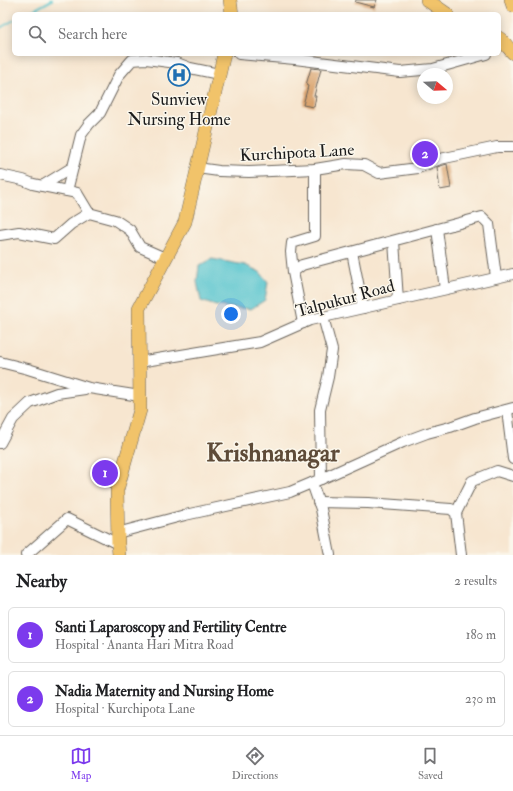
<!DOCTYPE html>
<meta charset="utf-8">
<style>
body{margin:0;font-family:"IM FELL Double Pica",serif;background:#f6f6f6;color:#202124}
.compass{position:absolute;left:417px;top:68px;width:36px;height:36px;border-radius:50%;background:#fff;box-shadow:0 2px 10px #0003;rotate:109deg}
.you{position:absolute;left:231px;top:314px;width:14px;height:14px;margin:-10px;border:3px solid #fff;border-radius:50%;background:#1a73e8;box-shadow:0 0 0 6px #1a73e833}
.badge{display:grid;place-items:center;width:26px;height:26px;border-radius:50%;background:#7c3aed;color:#fff;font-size:13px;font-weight:700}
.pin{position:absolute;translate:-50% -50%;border:2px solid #fff;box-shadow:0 1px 4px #0006}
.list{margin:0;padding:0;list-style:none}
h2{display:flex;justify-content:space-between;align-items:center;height:52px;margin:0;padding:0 16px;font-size:17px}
h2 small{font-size:13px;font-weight:400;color:#757577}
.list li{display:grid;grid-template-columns:26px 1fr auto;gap:12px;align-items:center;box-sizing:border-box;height:56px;margin:0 8px 8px;padding:0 8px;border:1px solid #e0e0e0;border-radius:6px}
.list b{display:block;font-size:15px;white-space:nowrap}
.list p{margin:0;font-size:13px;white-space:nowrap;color:#757577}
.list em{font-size:13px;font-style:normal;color:#757577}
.icon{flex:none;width:22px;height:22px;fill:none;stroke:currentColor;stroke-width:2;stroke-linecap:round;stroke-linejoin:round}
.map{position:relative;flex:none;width:513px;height:555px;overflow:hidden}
.search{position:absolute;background:#fff;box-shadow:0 2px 10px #0003;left:12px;right:12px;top:12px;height:44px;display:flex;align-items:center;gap:10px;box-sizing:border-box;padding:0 14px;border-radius:6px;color:#757577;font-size:15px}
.sheet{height:180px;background:#fff}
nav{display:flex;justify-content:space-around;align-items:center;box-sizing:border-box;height:56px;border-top:1px solid #e0e0e0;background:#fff;font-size:11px;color:#757577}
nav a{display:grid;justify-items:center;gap:2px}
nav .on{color:#7c3aed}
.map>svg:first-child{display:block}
.water{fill:#57c4ce;stroke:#3a7075}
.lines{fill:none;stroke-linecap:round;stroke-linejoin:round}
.stream{stroke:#57c4ce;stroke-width:2}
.building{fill:#d9a26c}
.minor-casing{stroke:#69635b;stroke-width:12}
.major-casing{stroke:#69635b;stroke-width:14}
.minor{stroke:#fff;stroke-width:10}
.major{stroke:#f1c36a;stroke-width:13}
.labels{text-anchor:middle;stroke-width:3;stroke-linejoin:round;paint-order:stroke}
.poi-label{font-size:17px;fill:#1c1c1c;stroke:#fbf7ec}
.street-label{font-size:17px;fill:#1c1c1c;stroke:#fbf7ec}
.town-label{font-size:25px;font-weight:bold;fill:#5e4b38;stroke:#fbf7ec}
</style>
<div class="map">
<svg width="513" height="555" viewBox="0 0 513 555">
<rect width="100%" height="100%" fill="#fbf7ec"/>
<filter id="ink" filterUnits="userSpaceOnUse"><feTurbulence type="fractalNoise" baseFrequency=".025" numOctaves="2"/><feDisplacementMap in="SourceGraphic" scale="8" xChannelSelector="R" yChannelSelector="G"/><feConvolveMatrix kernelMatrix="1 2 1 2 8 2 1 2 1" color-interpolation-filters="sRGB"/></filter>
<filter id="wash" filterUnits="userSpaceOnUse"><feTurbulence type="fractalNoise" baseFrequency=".012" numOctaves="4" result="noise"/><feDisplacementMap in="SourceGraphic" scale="16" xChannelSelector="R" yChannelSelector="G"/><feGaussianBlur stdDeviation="0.9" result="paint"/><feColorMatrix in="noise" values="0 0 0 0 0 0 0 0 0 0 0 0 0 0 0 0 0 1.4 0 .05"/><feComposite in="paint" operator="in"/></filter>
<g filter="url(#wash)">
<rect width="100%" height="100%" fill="#f7e6d0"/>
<path class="water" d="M 212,259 L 245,265 L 260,272 L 268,282 L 265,300 L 251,309 L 216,306 L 201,301 L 197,282 L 199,266 Z"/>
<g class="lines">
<g class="stream">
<path d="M 26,14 L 52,0"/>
<path d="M 0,28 L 14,20"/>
</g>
</g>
<g id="blocks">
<g class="building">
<path d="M 356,0 L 377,0 L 374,7 L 355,2 Z"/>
<path d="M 311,68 L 321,69 L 314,96 L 316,96 L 314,107 L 303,105 L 308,86 L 306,85 Z"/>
<path d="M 174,69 L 189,74 L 185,83 L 171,77 Z"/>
<path d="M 447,164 L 451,188 L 440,190 L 437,167 Z"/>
<path d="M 101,467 L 115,469 L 111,481 L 99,479 Z"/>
</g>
</g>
</g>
<g filter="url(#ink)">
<use href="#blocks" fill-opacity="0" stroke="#69635b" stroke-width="1"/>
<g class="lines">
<g class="minor-casing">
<g id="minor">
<path d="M 239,54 L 295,59 L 400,72 L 433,69 L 486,54"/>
<path d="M 197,168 L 219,171 L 249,172 L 315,169 L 346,164 L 364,165 L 379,173 L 418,168 L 440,159 L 497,147 L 513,147"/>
<path d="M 0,175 L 23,180 L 33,184 L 77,193 L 89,213"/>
<path d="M 42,186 L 73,167"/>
<path d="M 67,191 L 81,135 L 89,124 L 100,113 L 119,75 L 132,60 L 146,59 L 177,63 L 190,68 L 219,74"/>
<path d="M 437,229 L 445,289"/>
<path d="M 0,235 L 19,232 L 54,239 L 71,224 L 89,213 L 115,220 L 130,230 L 140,247 L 165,258"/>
<path d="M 394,241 L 398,300"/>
<path d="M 352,252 L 363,308"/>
<path d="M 293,272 L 291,252 L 292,243 L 315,236 L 315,169"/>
<path d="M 303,323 L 293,272 L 302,265 L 482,217 L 489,224 L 496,277"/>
<path d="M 0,362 L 28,369 L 89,388 L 140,396"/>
<path d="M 139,362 L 260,342 L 310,320 L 513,274"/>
<path d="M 507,410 L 513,459"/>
<path d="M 0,443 L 13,419 L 30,403 L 57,393 L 85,389"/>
<path d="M 321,479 L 320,410 L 328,377 L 332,350 L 323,317"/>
<path d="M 312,483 L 321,509 L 330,555"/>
<path d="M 318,502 L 368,503 L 451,509 L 456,513 L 461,555"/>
<path d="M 456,513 L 472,481 L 497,471 L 513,476"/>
<path d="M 117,533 L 185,515 L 290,492 L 321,479 L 403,442 L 427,433 L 450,427 L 475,418 L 513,408"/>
<path d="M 26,555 L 67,519 L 118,544"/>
</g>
</g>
<g class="major-casing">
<g id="major">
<path d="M 230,0 L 232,14"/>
<path d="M 427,0 L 447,14"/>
<path d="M 511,0 L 513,6"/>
<path d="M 499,38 C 505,42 508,48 513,53"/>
<path d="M 119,555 L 118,544 L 117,490 L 140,410 L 139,308 L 185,222 L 224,54"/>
</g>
</g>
<use href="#minor" class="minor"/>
<use href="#major" class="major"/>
</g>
</g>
<defs>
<g id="hospital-ring" transform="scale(1.15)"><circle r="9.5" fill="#fbf7ec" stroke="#1f6fb2" stroke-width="1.5"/><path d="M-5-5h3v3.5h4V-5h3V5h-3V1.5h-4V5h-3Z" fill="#1f6fb2"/></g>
</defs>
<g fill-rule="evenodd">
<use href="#hospital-ring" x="179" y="75"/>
</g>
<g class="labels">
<g class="poi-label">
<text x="179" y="105">Sunview<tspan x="179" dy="20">Nursing Home</tspan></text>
</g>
<g class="street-label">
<text transform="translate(297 152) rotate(-3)" y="6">Kurchipota Lane</text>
<text transform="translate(345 298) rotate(-15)" y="6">Talpukur Road</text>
</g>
<g class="town-label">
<text x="273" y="461">Krishnanagar</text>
</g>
</g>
</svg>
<svg class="compass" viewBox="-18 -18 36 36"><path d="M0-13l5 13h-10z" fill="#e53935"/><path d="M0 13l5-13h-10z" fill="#757577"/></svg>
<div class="you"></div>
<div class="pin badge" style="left:105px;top:473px">1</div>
<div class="pin badge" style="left:425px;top:154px">2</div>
<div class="search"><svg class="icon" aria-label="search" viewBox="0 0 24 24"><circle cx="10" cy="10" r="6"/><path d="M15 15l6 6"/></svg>Search here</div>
</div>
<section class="sheet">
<h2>Nearby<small>2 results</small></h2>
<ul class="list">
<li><span class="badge">1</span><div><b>Santi Laparoscopy and Fertility Centre</b><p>Hospital · Ananta Hari Mitra Road</p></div><em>180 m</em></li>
<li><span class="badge">2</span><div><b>Nadia Maternity and Nursing Home</b><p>Hospital · Kurchipota Lane</p></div><em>230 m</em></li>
</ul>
</section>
<nav>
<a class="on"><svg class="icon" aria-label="map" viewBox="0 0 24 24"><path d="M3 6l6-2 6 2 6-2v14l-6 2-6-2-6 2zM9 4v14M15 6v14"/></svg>Map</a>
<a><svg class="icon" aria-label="directions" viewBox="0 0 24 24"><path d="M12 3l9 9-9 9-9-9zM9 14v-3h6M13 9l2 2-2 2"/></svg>Directions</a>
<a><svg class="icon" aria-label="saved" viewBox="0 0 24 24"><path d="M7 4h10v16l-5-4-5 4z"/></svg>Saved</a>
</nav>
